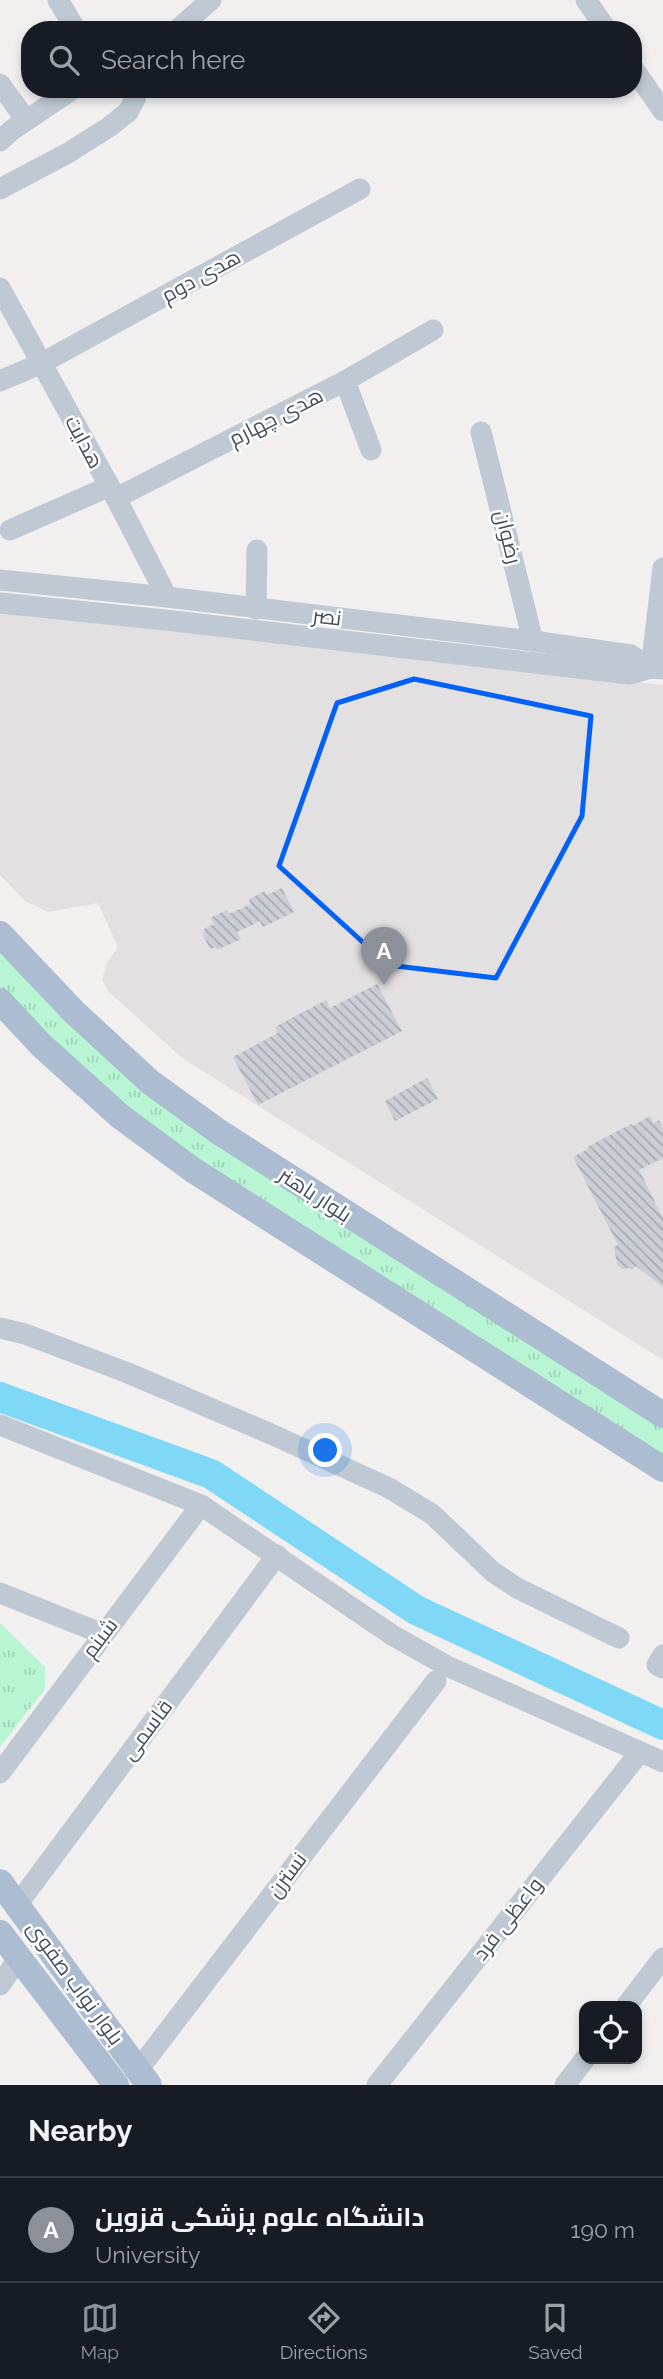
<!DOCTYPE html>
<meta charset="utf-8">
<style>
body{margin:0;font-family:Raleway,Cairo,sans-serif;background:#20242c;color:#f1f3f6}
.controls{position:absolute;right:21px;bottom:21px;display:grid;overflow:hidden;border-radius:14px;box-shadow:0 4px 10px #0003}
.controls button{width:63px;height:63px;display:grid;place-items:center;padding:0;border:0;border-bottom:2px solid #363941;background:#171b24;color:#f1f3f6;font:35px sans-serif}
.you{position:absolute;left:326px;top:1451px;width:24px;height:24px;margin:-18px;border:5px solid #fff;border-radius:50%;background:#1a73e8;box-shadow:0 0 0 10px #1a73e833}
.badge{display:grid;place-items:center;width:46px;height:46px;border-radius:50%;background:#8c9099;color:#fff;font-size:23px;font-weight:700}
.pin{position:absolute;translate:-50% -58px;filter:drop-shadow(0 2px 4px #0008)}
.pin::after{content:'';position:absolute;top:37px;width:24px;height:21px;background:inherit;clip-path:polygon(0 0,100% 0,50% 100%)}
.list{margin:0;padding:0;list-style:none}
h2{display:flex;justify-content:space-between;align-items:center;height:91px;margin:0;padding:0 28px;font-size:30px}
h2 small{font-size:23px;font-weight:400;color:#9ea1a6}
.list li{display:grid;grid-template-columns:46px 1fr auto;gap:21px;align-items:center;box-sizing:border-box;height:105px;padding:0 28px;border-top:2px solid #363941}
.list b{display:block;font-size:26px;white-space:nowrap}
.list p{margin:0;font-size:23px;white-space:nowrap;color:#9ea1a6}
.list em{font-size:23px;font-style:normal;color:#9ea1a6}
.icon{flex:none;width:38px;height:38px;fill:none;stroke:currentColor;stroke-width:2;stroke-linecap:round;stroke-linejoin:round}
.map{position:relative;flex:none;width:663px;height:2085px;overflow:hidden}
.search{position:absolute;background:#171b24;box-shadow:0 4px 10px #0003;left:21px;right:21px;top:21px;height:77px;display:flex;align-items:center;gap:18px;box-sizing:border-box;padding:0 24px;border-radius:28px;color:#9ea1a6;font-size:26px}
.sheet{height:196px;background:#171b24}
nav{display:flex;justify-content:space-around;align-items:center;box-sizing:border-box;height:98px;border-top:2px solid #363941;background:#171b24;font-size:19px;color:#9ea1a6}
nav a{display:grid;justify-items:center;gap:4px}
nav .on{color:#8c9099}
.map>svg:first-child{display:block}
.education{fill:#e3e0e1}
.grass{fill:url(#grass-tufts)}
.lines{fill:none;stroke-linecap:round;stroke-linejoin:round}
.river{stroke:#80d8f7;stroke-width:30}
.building{fill:url(#building-back-hatch)}
.minor{stroke:#bec9d3;stroke-width:21}
.major{stroke:#acbdd1;stroke-width:26}
.marked{fill:none;stroke:#0361f8;stroke-width:5;stroke-linejoin:round}
.labels{text-anchor:middle;stroke-width:5;stroke-linejoin:round;paint-order:stroke}
.street-label{font-size:21px;fill:#45515f;stroke:#fff}
</style>
<div class="map">
<svg width="663" height="2085" viewBox="0 0 663 2085">
<defs>
<pattern id="grass-tufts" width="24" height="20" patternUnits="userSpaceOnUse" patternTransform="scale(1.75)"><rect width="24" height="20" fill="#b8f5d3"/><path d="M3 7l-1-3M5 7V3M7 7l1-3M15 17l-1-3M17 17v-4M19 17l1-3" fill="none" stroke="#a0d4b8"/></pattern>
<pattern id="building-back-hatch" width="6" height="6" patternUnits="userSpaceOnUse" patternTransform="scale(1.75)"><rect width="6" height="6" fill="#cbced5"/><path d="M-1 5l2 2M0 0l6 6M5-1l2 2" fill="none" stroke="#a7aab0"/></pattern>
</defs>
<rect width="100%" height="100%" fill="#f2efef"/>
<path class="education" d="M 0,610 L 663,685 L 663,1360 L 182,1058 L 108,991 L 102,980 L 107,963 L 118,947 L 98,903 L 48,912 L 25,901 L 0,875 Z"/>
<g class="grass">
<path d="M 0,934 L 150,1082 L 663,1415 L 663,1469 L 193,1170 L 0,1001 Z"/>
<path d="M 0,1623 L 45,1667 L 45,1689 L 0,1747 Z"/>
</g>
<g class="lines">
<path class="river" d="M 0,1397 L 211,1474 L 416,1610 L 663,1725"/>
</g>
<g class="building">
<path d="M 282,888 L 294,912 L 263,927 L 260,921 L 237,932 L 241,939 L 217,950 L 216,947 L 210,949 L 202,933 L 205,932 L 204,929 L 214,924 L 210,918 L 227,910 L 229,914 L 251,904 L 249,899 L 265,891 L 267,895 Z"/>
<path d="M 377,984 L 402,1031 L 258,1105 L 233,1057 L 278,1033 L 275,1027 L 326,1000 L 330,1008 Z"/>
<path d="M 427,1078 L 438,1099 L 395,1121 L 385,1101 Z"/>
<path d="M 650,1116 L 653,1123 L 659,1120 L 663,1128 L 663,1158 L 639,1170 L 663,1218 L 663,1287 L 636,1266 L 632,1270 L 629,1268 L 623,1269 L 617,1264 L 614,1247 L 618,1245 L 573,1157 L 588,1149 L 587,1147 L 631,1124 L 632,1126 Z"/>
</g>
<g class="lines">
<g class="minor">
<path d="M 58,0 L 76,30"/>
<path d="M 586,0 L 607,30"/>
<path d="M 177,30 L 211,0"/>
<path d="M 633,68 L 663,111"/>
<path d="M 0,84 L 26,120"/>
<path d="M 0,141 L 12,130 L 73,89"/>
<path d="M 0,189 L 68,153 L 109,127 L 128,112 L 136,97 L 135,89"/>
<path d="M 0,288 L 116,498 L 167,597"/>
<path d="M 0,381 L 42,363 L 360,189"/>
<path d="M 345,381 L 371,450"/>
<path d="M 481,432 L 533,641"/>
<path d="M 116,498 L 345,381 L 433,330"/>
<path d="M 10,530 L 108,487"/>
<path d="M 0,580 L 167,597 L 533,641 L 631,655 L 651,668"/>
<path d="M 0,603 L 174,621 L 629,674 L 651,668 L 663,669"/>
<path d="M 256,609 L 257,550"/>
<path d="M 651,668 L 663,568"/>
<path d="M 0,1328 L 25,1334 L 128,1373 L 271,1434 L 389,1488 L 432,1514 L 493,1572 L 517,1588 L 619,1638"/>
<path d="M 0,1425 L 201,1505 L 392,1635 L 447,1666 L 663,1762"/>
<path d="M 0,1593 L 103,1634"/>
<path d="M 663,1655 L 657,1665 L 663,1668"/>
<path d="M 0,1773 L 201,1505"/>
<path d="M 17,1905 L 277,1555"/>
<path d="M 0,1985 L 18,1959"/>
<path d="M 626,2006 L 663,1958"/>
<path d="M 138,2070 L 436,1681"/>
<path d="M 377,2085 L 640,1752"/>
<path d="M 565,2085 L 585,2059"/>
</g>
<g class="major">
<path d="M 0,934 L 74,1012 L 150,1082 L 219,1132 L 663,1415"/>
<path d="M 0,1001 L 41,1045 L 121,1117 L 193,1170 L 663,1469"/>
<path d="M 0,1882 L 149,2085"/>
<path d="M 0,1933 L 116,2085"/>
</g>
</g>
<path class="marked" d="M 414,679 L 591,716 L 582,816 L 496,978 L 388,965 L 279,866 L 337,703 Z"/>
<g class="labels">
<g class="street-label">
<text transform="translate(201 276) rotate(-29)" y="7">هدی دوم</text>
<text transform="translate(276 417) rotate(-27)" y="7">هدی چهارم</text>
<text transform="translate(84 442) rotate(62)" y="7">هدایت</text>
<text transform="translate(508 537) rotate(76)" y="7">رضوان</text>
<text transform="translate(327 617) rotate(7)" y="7">نصر</text>
<text transform="translate(315 1195) rotate(33)" y="7">بلوار باهنر</text>
<text transform="translate(100 1638) rotate(-53)" y="7">شبنم</text>
<text transform="translate(147 1730) rotate(-53)" y="7">قاسمی</text>
<text transform="translate(287 1875) rotate(-53)" y="7">نسترن</text>
<text transform="translate(508 1919) rotate(-52)" y="7">واعظی فرد</text>
<text transform="translate(75 1983) rotate(54)" y="7">بلوار نواب صفوی</text>
</g>
</g>
</svg>
<div class="controls">
<button><svg class="icon" aria-label="locate" viewBox="0 0 24 24"><circle cx="12" cy="12" r="6"/><path d="M12 2v4M12 18v4M2 12h4M18 12h4"/></svg></button>
</div>
<div class="you"></div>
<div class="pin badge" style="left:384px;top:985px">A</div>
<div class="search"><svg class="icon" aria-label="search" viewBox="0 0 24 24"><circle cx="10" cy="10" r="6"/><path d="M15 15l6 6"/></svg>Search here</div>
</div>
<section class="sheet">
<h2>Nearby<small></small></h2>
<ul class="list">
<li><span class="badge">A</span><div><b>دانشگاه علوم پزشکی قزوین</b><p>University</p></div><em>190 m</em></li>
</ul>
</section>
<nav>
<a class="on"><svg class="icon" aria-label="map" viewBox="0 0 24 24"><path d="M3 6l6-2 6 2 6-2v14l-6 2-6-2-6 2zM9 4v14M15 6v14"/></svg>Map</a>
<a><svg class="icon" aria-label="directions" viewBox="0 0 24 24"><path d="M12 3l9 9-9 9-9-9zM9 14v-3h6M13 9l2 2-2 2"/></svg>Directions</a>
<a><svg class="icon" aria-label="saved" viewBox="0 0 24 24"><path d="M7 4h10v16l-5-4-5 4z"/></svg>Saved</a>
</nav>
